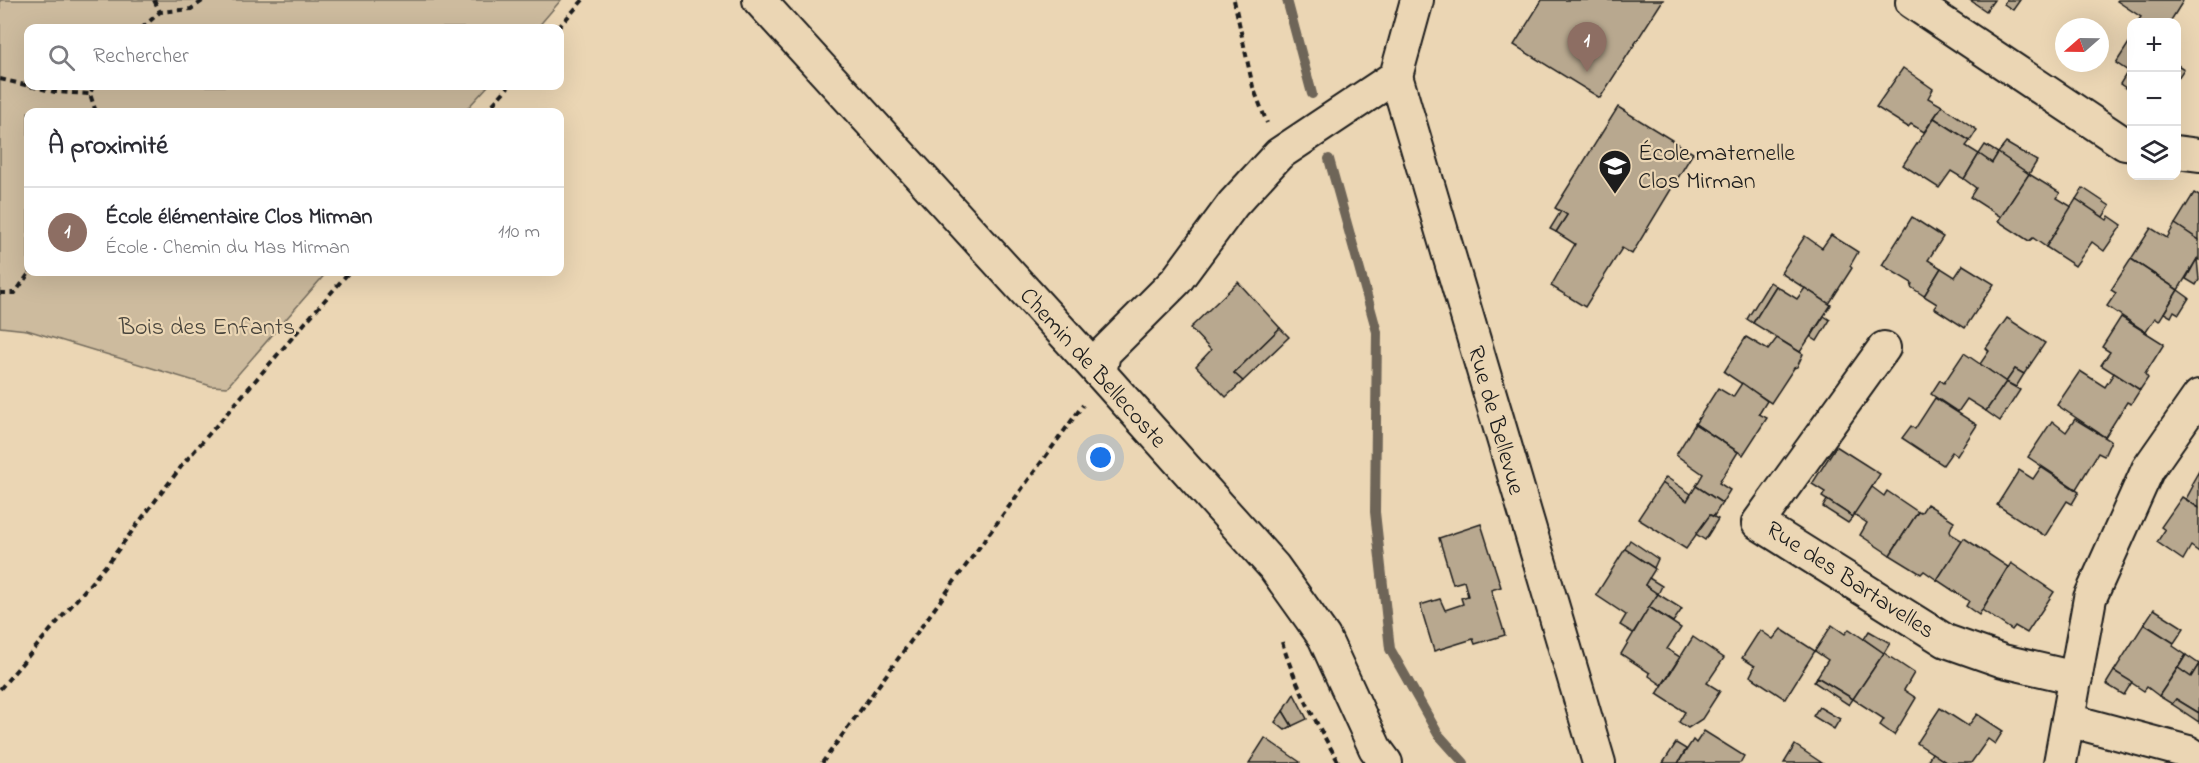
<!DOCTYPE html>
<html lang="fr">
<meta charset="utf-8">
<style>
body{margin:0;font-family:"Indie Flower",sans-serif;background:#f7f7f7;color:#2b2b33}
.controls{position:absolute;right:18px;top:18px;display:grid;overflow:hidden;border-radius:12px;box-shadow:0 6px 24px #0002}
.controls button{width:54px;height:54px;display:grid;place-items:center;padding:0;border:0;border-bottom:2px solid #e1e1e2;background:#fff;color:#2b2b33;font:30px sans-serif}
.compass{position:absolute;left:2055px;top:18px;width:54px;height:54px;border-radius:50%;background:#fff;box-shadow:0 6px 24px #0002;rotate:250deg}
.you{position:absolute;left:1101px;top:458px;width:21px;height:21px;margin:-15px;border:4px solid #fff;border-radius:50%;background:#1a73e8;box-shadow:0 0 0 9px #1a73e833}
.badge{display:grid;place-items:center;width:39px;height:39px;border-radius:50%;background:#1a73e8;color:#fff;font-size:20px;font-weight:700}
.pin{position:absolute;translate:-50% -50px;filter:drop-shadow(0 2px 3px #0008)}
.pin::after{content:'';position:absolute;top:32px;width:21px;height:18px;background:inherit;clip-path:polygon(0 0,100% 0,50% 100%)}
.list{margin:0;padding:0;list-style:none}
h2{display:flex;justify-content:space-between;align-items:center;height:78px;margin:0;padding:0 24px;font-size:26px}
h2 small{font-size:20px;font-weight:400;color:#7c7c81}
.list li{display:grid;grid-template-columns:39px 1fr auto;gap:18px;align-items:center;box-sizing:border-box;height:90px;padding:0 24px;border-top:2px solid #e1e1e2}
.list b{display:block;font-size:22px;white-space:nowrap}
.list p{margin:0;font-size:20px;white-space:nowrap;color:#7c7c81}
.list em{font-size:20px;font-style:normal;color:#7c7c81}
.icon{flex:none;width:33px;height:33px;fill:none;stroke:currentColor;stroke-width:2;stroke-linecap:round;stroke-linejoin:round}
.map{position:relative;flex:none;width:2199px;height:763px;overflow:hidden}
.search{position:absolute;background:#fff;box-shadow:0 6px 24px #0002;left:24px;top:24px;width:540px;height:66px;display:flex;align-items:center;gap:15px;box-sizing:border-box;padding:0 21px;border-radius:12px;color:#7c7c81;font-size:22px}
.panel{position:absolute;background:#fff;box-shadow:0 6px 24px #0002;left:24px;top:108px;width:540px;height:168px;border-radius:12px}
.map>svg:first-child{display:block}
.green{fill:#cdbb9e;stroke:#746c5d;stroke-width:1.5}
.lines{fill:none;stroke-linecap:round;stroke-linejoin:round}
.stream{stroke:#6e6558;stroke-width:10}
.building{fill:#b8a88f;stroke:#1c1c1c;stroke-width:1.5}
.street-casing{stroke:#1c1c1c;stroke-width:36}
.path{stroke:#1c1c1c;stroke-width:4;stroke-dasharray:6 4.5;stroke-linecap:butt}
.street{stroke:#ebd6b4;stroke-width:32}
.labels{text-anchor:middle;stroke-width:4.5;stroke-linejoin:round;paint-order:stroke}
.poi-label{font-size:24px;fill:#1c1c1c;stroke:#ebd6b4;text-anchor:start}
.park-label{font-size:24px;fill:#48443c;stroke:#ebd6b4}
.street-label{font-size:24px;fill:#1c1c1c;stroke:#ebd6b4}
</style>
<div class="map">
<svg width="2199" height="763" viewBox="0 0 2199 763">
<rect width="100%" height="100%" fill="#ebd6b4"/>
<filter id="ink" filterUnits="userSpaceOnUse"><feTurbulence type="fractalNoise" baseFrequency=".0167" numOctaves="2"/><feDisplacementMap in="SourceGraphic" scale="12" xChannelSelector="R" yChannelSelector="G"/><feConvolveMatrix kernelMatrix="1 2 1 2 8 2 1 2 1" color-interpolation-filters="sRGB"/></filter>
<g filter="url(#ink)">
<path class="green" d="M 0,0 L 561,0 L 537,28 L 28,28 L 28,86 L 488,86 L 464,112 L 28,112 L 28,272 L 327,272 L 227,387 L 211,386 L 27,330 L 0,327 Z"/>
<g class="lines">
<g class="stream">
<path d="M 1287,0 L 1312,94"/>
<path d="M 1329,159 L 1377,332 L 1375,512 L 1390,649 L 1438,734 L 1464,763"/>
</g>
</g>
<g class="building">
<path d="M 1542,0 L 1663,0 L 1600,98 L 1514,45 Z"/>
<path d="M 1970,0 L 1994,0 L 1986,11 Z"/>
<path d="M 2006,0 L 2020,0 L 2013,10 L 2004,4 Z"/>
<path d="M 2118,0 L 2182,0 L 2183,1 L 2170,22 L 2137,22 L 2141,17 L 2117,1 Z"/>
<path d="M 2132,38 L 2132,92 L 2120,84 L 2128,71 L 2116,63 Z"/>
<path d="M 2176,64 L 2184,69 L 2176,81 Z"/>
<path d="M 1903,68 L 1933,89 L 1928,98 L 1942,106 L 1924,132 L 1911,124 L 1908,127 L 1876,107 Z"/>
<path d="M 1942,106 L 1977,130 L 1970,141 L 1934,118 Z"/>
<path d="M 1618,107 L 1693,153 L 1632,254 L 1622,248 L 1585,307 L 1551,286 L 1575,244 L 1556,232 L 1567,215 L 1555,208 Z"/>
<path d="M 1934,118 L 1970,141 L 1966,146 L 1979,154 L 1964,179 L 1951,171 L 1939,188 L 1903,165 Z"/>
<path d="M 2006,143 L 2037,161 L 2029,174 L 1998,153 Z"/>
<path d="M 1985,145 L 1998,153 L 1992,163 L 1979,154 Z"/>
<path d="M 1998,153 L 2029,174 L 2001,217 L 1970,197 L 1976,188 L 1964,179 L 1979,154 L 1992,163 Z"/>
<path d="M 2029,174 L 2060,193 L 2057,198 L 2072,207 L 2046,247 L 2033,238 L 2029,241 L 1998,221 Z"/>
<path d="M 2083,188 L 2110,206 L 2103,217 L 2076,199 Z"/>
<path d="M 2194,193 L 2199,196 L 2199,240 L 2175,224 Z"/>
<path d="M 2076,199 L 2107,220 L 2109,216 L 2122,225 L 2104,251 L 2092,242 L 2075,266 L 2046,247 Z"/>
<path d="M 1561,211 L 1567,215 L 1556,232 L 1550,229 Z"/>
<path d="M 1912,217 L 1943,237 L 1928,260 L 1941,268 L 1924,296 L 1911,287 L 1912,283 L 1882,265 Z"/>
<path d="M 2175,224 L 2199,240 L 2199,260 L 2197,259 L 2178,290 L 2131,259 L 2151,228 L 2167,238 Z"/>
<path d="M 1831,235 L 1858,252 L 1850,266 L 1852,268 L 1829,304 L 1781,273 L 1805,236 L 1822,248 Z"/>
<path d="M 2131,259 L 2178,290 L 2159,321 L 2155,318 L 2146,332 L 2107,306 L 2116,293 L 2111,290 Z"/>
<path d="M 2197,259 L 2199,280 L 2196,285 L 2186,279 Z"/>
<path d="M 1963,265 L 1994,284 L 1965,328 L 1934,308 L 1937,304 L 1924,296 L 1941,268 L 1955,277 Z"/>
<path d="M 1238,282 L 1280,328 L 1234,373 L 1243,381 L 1226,397 L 1196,366 L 1211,350 L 1190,328 Z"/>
<path d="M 1770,282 L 1776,286 L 1753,323 L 1747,319 Z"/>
<path d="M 1776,286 L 1797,299 L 1805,288 L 1831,305 L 1800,352 L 1753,323 Z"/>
<path d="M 2178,290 L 2189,298 L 2179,314 L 2174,311 L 2171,317 L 2164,313 Z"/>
<path d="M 1824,316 L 1830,320 L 1817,341 L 1811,337 Z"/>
<path d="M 2121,317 L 2164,344 L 2145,374 L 2148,378 L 2140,390 L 2101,365 L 2110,352 L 2102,347 Z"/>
<path d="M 2007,318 L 2045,343 L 2024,374 L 2015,369 L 2006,382 L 1980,364 L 1989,351 L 1986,348 Z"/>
<path d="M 1280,328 L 1289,337 L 1243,381 L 1234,373 Z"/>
<path d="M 1746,337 L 1768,350 L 1777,338 L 1803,354 L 1797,367 L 1794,368 L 1771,403 L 1724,372 Z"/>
<path d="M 1964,353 L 2006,382 L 1986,411 L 1967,399 L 1958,412 L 1931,394 L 1940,380 L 1944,383 Z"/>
<path d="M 2015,369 L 2024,374 L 2016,387 L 2006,382 Z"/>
<path d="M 2080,371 L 2105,387 L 2114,373 L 2140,390 L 2131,404 L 2127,402 L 2105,437 L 2057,405 Z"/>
<path d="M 2006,382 L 2020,390 L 2000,421 L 1986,411 Z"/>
<path d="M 1742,383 L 1767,401 L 1759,414 L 1767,418 L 1743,455 L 1695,424 L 1718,388 L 1733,397 Z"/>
<path d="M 1935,398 L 1977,425 L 1957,456 L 1952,452 L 1943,465 L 1902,438 L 1911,426 L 1915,429 Z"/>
<path d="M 2075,419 L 2111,441 L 2104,456 L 2098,453 L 2076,489 L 2028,457 L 2052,421 L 2066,432 Z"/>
<path d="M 1695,424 L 1738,452 L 1719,483 L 1730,490 L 1722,503 L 1696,486 L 1703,474 L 1676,455 Z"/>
<path d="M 1836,446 L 1880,474 L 1853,517 L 1822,497 L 1825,492 L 1812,484 Z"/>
<path d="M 2041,467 L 2079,492 L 2072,504 L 2067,501 L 2045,536 L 1997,505 L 2019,470 L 2033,479 Z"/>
<path d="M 2199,471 L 2199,508 L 2186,499 L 2193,486 L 2191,485 Z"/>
<path d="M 1666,477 L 1691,494 L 1687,501 L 1662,483 Z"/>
<path d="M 1662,483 L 1687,501 L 1696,486 L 1722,503 L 1714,516 L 1710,515 L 1686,549 L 1638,519 Z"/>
<path d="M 1872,487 L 1884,496 L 1887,491 L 1918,512 L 1890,555 L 1860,535 L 1867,523 L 1854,514 Z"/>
<path d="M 2182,497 L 2199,508 L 2199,552 L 2191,546 L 2183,560 L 2157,542 L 2165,530 L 2161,527 Z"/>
<path d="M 1827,500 L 1853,517 L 1848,523 L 1823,507 Z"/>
<path d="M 1927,504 L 1954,521 L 1950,530 L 1951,534 L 1963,541 L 1937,580 L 1924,571 L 1921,574 L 1890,555 L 1918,512 L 1921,513 Z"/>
<path d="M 1710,515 L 1718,519 L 1705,540 L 1696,534 Z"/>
<path d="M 1481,524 L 1501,587 L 1491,590 L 1505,635 L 1475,644 L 1473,639 L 1434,651 L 1420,605 L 1440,599 L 1445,610 L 1463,604 L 1461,598 L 1468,596 L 1464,581 L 1453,584 L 1439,538 Z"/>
<path d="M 1964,538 L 2008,567 L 1979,615 L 1966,606 L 1969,601 L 1937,580 Z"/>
<path d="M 1630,540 L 1658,559 L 1654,568 L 1625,549 Z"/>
<path d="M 1625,549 L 1655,569 L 1645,585 L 1658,594 L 1633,633 L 1620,625 L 1626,615 L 1596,595 Z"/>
<path d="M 2011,563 L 2054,592 L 2027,633 L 2015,626 L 2012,630 L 1982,610 Z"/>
<path d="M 1649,578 L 1662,586 L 1658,594 L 1645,585 Z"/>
<path d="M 1658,594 L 1682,609 L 1673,622 L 1649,607 Z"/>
<path d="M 1649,607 L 1681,628 L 1667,649 L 1680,657 L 1662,685 L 1649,676 L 1650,673 L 1621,654 Z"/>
<path d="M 2154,609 L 2184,628 L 2174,643 L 2144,624 Z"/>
<path d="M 2144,624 L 2174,643 L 2173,646 L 2186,655 L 2159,696 L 2147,687 L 2144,691 L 2114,671 Z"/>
<path d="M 1832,625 L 1845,634 L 1849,629 L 1884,653 L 1853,699 L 1817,677 L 1828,660 L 1815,651 Z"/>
<path d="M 1781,629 L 1815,651 L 1785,699 L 1750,676 L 1755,666 L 1742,658 L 1760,630 L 1773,639 Z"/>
<path d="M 1869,631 L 1890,643 L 1884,653 L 1864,639 Z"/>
<path d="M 1693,637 L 1724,658 L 1707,683 L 1720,691 L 1702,719 L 1688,728 L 1679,722 L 1685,712 L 1657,694 Z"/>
<path d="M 1884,653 L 1914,673 L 1904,690 L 1916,698 L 1894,735 L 1880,725 L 1884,719 L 1853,699 Z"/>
<path d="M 2186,655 L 2199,664 L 2191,677 L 2178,668 Z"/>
<path d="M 2199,664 L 2199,713 L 2176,699 L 2172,704 L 2159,696 L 2178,668 L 2191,677 Z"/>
<path d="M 2114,671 L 2132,682 L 2124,695 L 2106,684 Z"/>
<path d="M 1817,677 L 1853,699 L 1849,705 L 1814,682 Z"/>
<path d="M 1294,694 L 1307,719 L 1292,726 L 1283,711 Z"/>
<path d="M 2176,699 L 2199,713 L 2199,722 L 2172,704 Z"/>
<path d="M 1819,707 L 1840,719 L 1834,729 L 1813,716 Z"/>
<path d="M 1940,708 L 1968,726 L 1977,714 L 2003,731 L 1995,744 L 1988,739 L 1971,763 L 1947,763 L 1917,743 Z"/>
<path d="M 1283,711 L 1292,726 L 1285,730 L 1275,722 Z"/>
<path d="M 1704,731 L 1744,756 L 1740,763 L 1678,763 L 1693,740 L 1696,743 Z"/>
<path d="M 1265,738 L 1300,762 L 1299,763 L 1249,763 Z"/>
<path d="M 1676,743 L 1686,749 L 1678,763 L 1663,763 Z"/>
<path d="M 1795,745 L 1822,763 L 1784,763 Z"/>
<path d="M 1932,753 L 1947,763 L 1926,763 Z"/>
</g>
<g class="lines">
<g class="street-casing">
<g id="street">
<path d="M 759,0 L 1100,373 L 1274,567 L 1324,637 L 1375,748 L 1386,763"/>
<path d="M 1912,2 L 2125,144 L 2132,145"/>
<path d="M 1396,76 L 1599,763"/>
<path d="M 2176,152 L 2199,155"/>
<path d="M 1884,348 L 1758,523 L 1946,641 L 2003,661 L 2076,678"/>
<path d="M 1100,373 L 1104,353 L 1176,281 L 1233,204 L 1279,154 L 1396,76 L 1417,0"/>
<path d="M 2068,720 L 2188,752 L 2199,759"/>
<path d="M 2060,763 L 2090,598 L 2148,469 L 2199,396"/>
</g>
</g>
<g class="path">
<path d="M 154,0 L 160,12"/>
<path d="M 1234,0 L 1253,87 L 1267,123"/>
<path d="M 142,28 L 160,12 L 191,9 L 204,0"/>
<path d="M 558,28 L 583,0"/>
<path d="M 0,79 L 55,92 L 90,94"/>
<path d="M 93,86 L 90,94 L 96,112"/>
<path d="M 486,112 L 509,86"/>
<path d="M 0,293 L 15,293 L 30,272"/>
<path d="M 1282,642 C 1295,685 1317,724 1339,763"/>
<path d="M 0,689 L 108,563 L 184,463 L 349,272"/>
<path d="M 822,763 L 1083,405"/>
</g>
<use href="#street" class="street"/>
</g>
</g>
<defs>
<g id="school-pin" transform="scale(1.725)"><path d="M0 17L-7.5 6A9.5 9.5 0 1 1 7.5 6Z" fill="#1c1c1c" stroke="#ebd6b4"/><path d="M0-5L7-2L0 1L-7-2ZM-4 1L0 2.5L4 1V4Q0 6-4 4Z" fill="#fff"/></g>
</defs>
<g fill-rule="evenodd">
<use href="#school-pin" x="1615" y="166"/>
</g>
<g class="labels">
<g class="poi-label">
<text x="1638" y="160">École maternelle<tspan x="1638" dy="28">Clos Mirman</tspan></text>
</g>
<g class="park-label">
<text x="207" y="334">Bois des Enfants</text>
</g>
<g class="street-label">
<text transform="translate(1094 367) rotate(48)" y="8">Chemin de Bellecoste</text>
<text transform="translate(1497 420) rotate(74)" y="8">Rue de Bellevue</text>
<text transform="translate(1851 579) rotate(33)" y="8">Rue des Bartavelles</text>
</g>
</g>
</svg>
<div class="controls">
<button>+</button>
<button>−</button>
<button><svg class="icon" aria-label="layers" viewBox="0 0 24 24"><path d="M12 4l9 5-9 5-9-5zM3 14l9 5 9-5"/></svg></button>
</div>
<svg class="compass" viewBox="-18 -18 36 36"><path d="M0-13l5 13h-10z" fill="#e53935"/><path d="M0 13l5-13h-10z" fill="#7c7c81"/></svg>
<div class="you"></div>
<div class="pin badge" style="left:1587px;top:72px;background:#8d6e63">1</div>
<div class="search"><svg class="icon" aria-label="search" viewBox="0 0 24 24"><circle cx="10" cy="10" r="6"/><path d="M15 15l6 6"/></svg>Rechercher</div>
<section class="panel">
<h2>À proximité<small></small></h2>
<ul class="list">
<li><span class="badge" style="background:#8d6e63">1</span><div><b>École élémentaire Clos Mirman</b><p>École · Chemin du Mas Mirman</p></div><em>110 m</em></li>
</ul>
</section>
</div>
